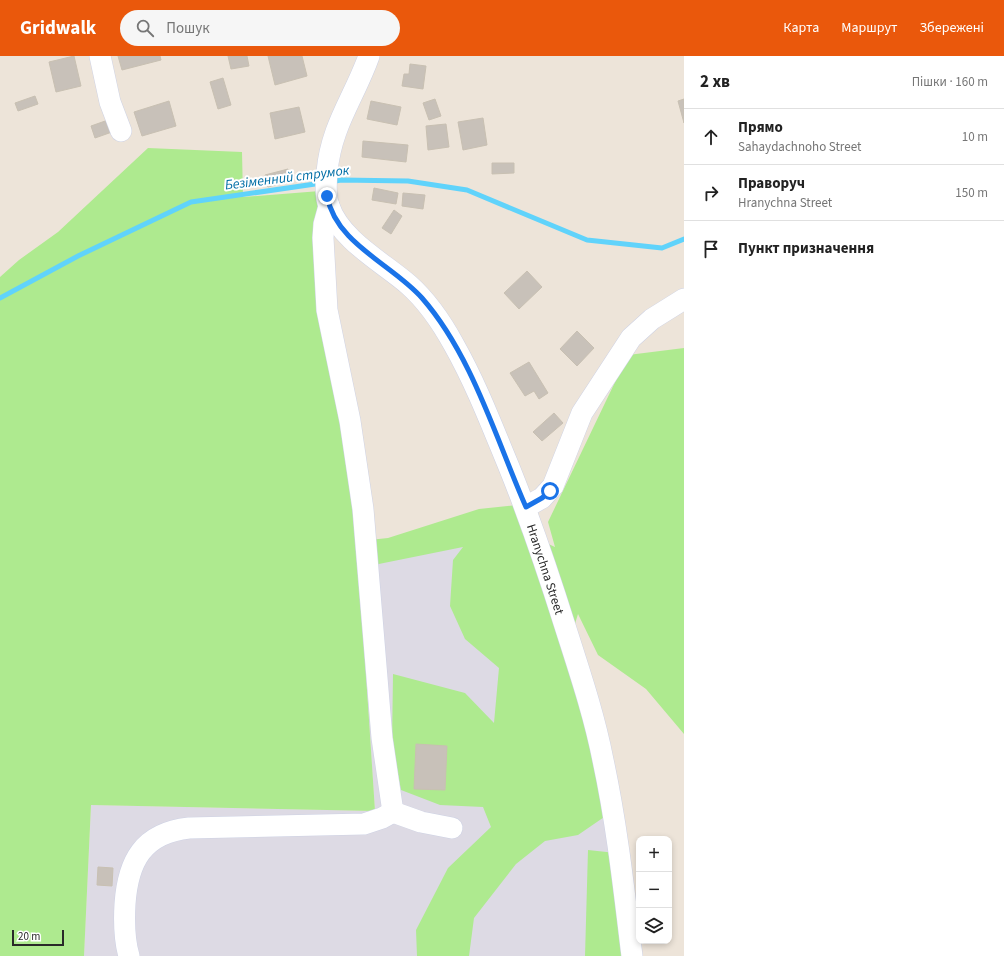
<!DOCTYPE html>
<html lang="uk">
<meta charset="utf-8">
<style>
body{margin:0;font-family:"Source Sans 3",sans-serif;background:#f6f6f6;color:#222}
.controls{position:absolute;right:12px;bottom:12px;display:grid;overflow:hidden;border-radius:8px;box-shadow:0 2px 6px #0003}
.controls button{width:36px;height:36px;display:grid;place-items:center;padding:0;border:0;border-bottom:1px solid #e0e0e0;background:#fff;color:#222;font:20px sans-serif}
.scale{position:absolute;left:12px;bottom:10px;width:52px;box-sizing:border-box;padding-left:4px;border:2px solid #292929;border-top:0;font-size:11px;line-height:14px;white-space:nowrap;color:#292929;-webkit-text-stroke:3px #fff;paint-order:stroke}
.stop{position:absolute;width:12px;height:12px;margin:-9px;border:3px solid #1a73e8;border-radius:50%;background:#fff}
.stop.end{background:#1a73e8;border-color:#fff;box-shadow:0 1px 4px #0008}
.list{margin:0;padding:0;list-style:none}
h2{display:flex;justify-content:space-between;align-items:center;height:52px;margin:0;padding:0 16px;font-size:17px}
h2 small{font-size:13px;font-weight:400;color:#767676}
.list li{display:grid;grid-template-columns:26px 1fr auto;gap:12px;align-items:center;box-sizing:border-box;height:56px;padding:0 16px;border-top:1px solid #e0e0e0}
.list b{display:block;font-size:15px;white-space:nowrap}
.list p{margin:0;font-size:13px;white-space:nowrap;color:#767676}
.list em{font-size:13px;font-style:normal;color:#767676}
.icon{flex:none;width:22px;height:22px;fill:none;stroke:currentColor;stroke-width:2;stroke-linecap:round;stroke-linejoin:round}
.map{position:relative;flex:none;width:684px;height:900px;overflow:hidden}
header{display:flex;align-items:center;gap:24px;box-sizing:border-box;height:56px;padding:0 20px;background:#ea580c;color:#fff}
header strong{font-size:19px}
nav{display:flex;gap:22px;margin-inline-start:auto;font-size:14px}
.search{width:280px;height:36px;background:#f6f6f6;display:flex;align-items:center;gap:10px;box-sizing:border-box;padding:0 14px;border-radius:22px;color:#767676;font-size:15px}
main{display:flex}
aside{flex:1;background:#fff}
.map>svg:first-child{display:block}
.industrial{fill:#dddae4}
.green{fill:#aeea8f}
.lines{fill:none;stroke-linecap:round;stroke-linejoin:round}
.stream{stroke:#60d3fb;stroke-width:5}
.building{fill:#c8c1b9;stroke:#c8c0b2}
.minor-casing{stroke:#ced2e4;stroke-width:22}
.minor{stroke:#fff;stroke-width:21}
.route{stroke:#1a73e8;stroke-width:5}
.labels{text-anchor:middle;stroke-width:4;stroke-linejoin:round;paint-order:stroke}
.street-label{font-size:13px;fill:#292929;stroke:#fff}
.water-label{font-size:14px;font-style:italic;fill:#006ea6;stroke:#fff}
</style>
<header>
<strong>Gridwalk</strong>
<div class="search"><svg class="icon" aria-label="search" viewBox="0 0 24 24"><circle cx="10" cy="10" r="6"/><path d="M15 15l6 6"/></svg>Пошук</div>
<nav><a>Карта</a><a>Маршрут</a><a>Збережені</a></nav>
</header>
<main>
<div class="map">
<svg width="684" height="900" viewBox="0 0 684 900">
<rect width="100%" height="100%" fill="#ede4d9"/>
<path class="industrial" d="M 517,462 L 605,753 L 623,900 L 84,900 L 91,749 L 375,755 L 358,501 Z"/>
<g class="green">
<path d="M 148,92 L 242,96 L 243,141 L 320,135 L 360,485 L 388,482 L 479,453 L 517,449 L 522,476 L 555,491 L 548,466 L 628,299 L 684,292 L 684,678 L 646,633 L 598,599 L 578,558 L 566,597 L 610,757 L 578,779 L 545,785 L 516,808 L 474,862 L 469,900 L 417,900 L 416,874 L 448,812 L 491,771 L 483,751 L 440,749 L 401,734 L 392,689 L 393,618 L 465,637 L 494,667 L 499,612 L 465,583 L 450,550 L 453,504 L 463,491 L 359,512 L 375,755 L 91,749 L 84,900 L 0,900 L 0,221 L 19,204 L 58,176 Z"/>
<path d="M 588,794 L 616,797 L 624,900 L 585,900 Z"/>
</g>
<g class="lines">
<g class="stream">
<path d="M 330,126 L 341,124 L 408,125 L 467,134 L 587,184 L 662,192 L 684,183"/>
<path d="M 0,242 L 78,200 L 191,146 L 322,127"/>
</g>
</g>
<g class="building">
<path d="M 74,0 L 81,30 L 56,36 L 49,6 Z"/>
<path d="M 118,0 L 160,0 L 161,4 L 122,14 Z"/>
<path d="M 228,0 L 247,0 L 249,10 L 231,13 Z"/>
<path d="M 268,0 L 302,0 L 307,20 L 275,29 Z"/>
<path d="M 410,8 L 426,10 L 423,33 L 402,30 L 404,18 L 409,18 Z"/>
<path d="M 223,22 L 231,49 L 218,53 L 210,26 Z"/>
<path d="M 35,40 L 38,48 L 18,55 L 15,47 Z"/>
<path d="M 435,43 L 441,60 L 429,64 L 423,47 Z"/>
<path d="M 684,43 L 684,67 L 678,45 Z"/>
<path d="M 169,45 L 176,70 L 142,80 L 134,56 Z"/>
<path d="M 371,45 L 401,51 L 397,69 L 367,63 Z"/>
<path d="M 299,51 L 305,76 L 275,83 L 270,57 Z"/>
<path d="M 483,62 L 487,89 L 463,94 L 458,66 Z"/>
<path d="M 108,64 L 112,76 L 95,82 L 91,70 Z"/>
<path d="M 446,68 L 449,91 L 428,94 L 426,70 Z"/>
<path d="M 363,85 L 408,89 L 406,106 L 362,101 Z"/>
<path d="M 492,107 L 514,107 L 514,117 L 492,118 Z"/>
<path d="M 288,113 L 291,124 L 268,131 L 265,119 Z"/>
<path d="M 374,132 L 398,137 L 396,148 L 372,144 Z"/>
<path d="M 403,137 L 425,139 L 423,153 L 402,150 Z"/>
<path d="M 394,154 L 402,160 L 391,178 L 382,172 Z"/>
<path d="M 527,215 L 542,231 L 519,253 L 504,237 Z"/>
<path d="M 577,275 L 594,292 L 577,310 L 560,293 Z"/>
<path d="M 529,306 L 548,337 L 539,343 L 534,335 L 525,340 L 510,317 Z"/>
<path d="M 554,357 L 563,367 L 542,385 L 533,376 Z"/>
<path d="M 416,688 L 447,690 L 445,734 L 414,733 Z"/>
<path d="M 98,811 L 113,812 L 112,830 L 97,829 Z"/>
</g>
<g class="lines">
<g class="minor-casing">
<g id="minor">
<path d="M 100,0 L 110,46 L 121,75"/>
<path d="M 369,0 C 354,42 331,70 327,116 C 326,127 325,140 329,150 C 340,184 384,207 409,229 C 428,246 442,267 454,289 C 476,328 492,370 509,411 C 530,463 548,516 565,570 C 579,614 594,658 603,704 C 617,769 624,834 632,900"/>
<path d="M 329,150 L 324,168 L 323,182 L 327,254 L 350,365 L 363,453 L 382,682 L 393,756"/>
<path d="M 526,451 L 542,442 L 553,430 L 582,357 L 631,282 L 652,263 L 684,243"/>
<path d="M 393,756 L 421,766 L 452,772"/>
<path d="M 129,900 C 124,883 124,865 125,848 C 128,805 143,777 189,772 L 364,768 L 382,762 L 393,756"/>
</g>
</g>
<use href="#minor" class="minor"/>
</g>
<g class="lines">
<path class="route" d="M 327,140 C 336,188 392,208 422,242 C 472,299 496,383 526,451 L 542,442 L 550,435"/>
</g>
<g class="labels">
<g class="street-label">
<text transform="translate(546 513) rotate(72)" y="5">Hranychna Street</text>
</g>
<g class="water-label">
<text transform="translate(287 121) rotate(-7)" y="5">Безіменний струмок</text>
</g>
</g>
</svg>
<div class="controls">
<button>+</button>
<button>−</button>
<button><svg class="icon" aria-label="layers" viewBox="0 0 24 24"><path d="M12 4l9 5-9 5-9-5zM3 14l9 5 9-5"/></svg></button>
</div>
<div class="scale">20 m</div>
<div class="stop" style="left:550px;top:435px"></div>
<div class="stop end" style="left:327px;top:140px"></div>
</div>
<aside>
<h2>2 хв<small>Пішки · 160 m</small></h2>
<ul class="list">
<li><svg class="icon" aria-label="ahead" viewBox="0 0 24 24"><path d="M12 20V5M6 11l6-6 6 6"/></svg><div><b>Прямо</b><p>Sahaydachnoho Street</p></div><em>10 m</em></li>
<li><svg class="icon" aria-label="right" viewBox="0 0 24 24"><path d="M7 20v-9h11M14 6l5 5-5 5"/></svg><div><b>Праворуч</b><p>Hranychna Street</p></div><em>150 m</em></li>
<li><svg class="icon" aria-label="arrive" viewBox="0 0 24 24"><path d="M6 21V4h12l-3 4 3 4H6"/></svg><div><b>Пункт призначення</b></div></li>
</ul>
</aside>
</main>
